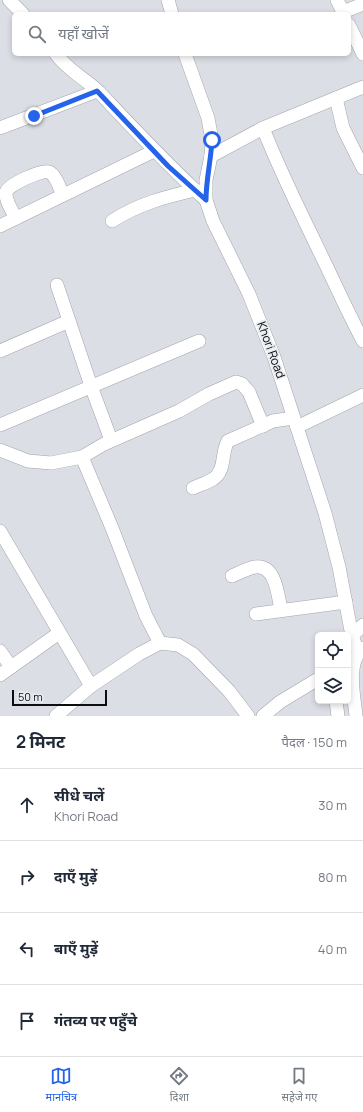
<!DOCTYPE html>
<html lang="hi">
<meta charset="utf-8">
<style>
body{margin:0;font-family:Manrope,"Noto Sans Devanagari",sans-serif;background:#f6f6f7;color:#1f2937}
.controls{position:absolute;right:12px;bottom:12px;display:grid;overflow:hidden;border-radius:6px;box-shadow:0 2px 6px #0003}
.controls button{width:36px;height:36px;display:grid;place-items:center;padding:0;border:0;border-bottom:1px solid #e0e1e3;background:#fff;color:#1f2937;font:20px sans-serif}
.scale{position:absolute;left:12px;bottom:10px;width:95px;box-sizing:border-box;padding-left:4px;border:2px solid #0d0e10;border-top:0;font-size:11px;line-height:14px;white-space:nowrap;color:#0d0e10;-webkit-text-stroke:3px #e8ecf1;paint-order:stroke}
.stop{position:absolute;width:12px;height:12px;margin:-9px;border:3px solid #2563eb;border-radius:50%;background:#fff}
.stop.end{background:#2563eb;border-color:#fff;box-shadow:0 1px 4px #0008}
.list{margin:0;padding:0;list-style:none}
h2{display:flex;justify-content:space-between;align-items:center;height:52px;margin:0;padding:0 16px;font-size:17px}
h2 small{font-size:13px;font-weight:400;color:#747a83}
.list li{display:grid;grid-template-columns:26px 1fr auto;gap:12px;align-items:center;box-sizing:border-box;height:72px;padding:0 16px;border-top:1px solid #e0e1e3}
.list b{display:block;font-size:15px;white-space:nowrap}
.list p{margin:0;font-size:13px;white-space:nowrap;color:#747a83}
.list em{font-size:13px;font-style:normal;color:#747a83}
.icon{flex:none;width:22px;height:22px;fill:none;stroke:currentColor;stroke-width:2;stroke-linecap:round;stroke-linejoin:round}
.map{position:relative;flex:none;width:363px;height:716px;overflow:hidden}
.search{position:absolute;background:#fff;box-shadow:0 2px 6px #0003;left:12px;right:12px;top:12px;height:44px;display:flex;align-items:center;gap:10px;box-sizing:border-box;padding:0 14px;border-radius:6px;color:#747a83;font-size:15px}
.sheet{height:340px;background:#fff}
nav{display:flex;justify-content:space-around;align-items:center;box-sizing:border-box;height:56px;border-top:1px solid #e0e1e3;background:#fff;font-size:11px;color:#747a83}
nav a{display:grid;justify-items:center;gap:2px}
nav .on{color:#2563eb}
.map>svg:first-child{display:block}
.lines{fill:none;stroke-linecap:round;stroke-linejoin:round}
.minor-casing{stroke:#a1a5a9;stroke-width:14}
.minor{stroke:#fff;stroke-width:13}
.route{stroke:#2563eb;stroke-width:5}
.labels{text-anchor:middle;stroke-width:3.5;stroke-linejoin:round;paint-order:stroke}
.street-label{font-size:12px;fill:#0d0e10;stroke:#e8ecf1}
</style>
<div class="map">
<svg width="363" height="716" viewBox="0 0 363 716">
<rect width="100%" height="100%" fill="#dbdee4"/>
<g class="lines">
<g class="minor-casing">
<g id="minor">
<path d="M 9,0 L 23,14"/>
<path d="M 168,0 L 172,14"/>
<path d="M 337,0 L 344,14"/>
<path d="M 343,12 L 363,4"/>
<path d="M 349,25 L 363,54"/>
<path d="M 56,54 C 68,71 85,78 99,92 C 134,129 168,166 206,200"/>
<path d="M 185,54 L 208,118 L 212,140 L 211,156 L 206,180 L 206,200 L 213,221 L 249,294 L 274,357 L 325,513 L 339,567 L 352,636 L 358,652"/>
<path d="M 336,98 L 343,128 L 363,168"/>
<path d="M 0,128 L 97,91"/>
<path d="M 263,128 C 281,174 303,217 324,261 C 337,288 349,315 363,341"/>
<path d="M 211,156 L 263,128 L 363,87"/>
<path d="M 16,218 C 12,211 5,200 6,192 C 8,185 42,169 49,172 C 56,175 60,189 63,195"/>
<path d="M 112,221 C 138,204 165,197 195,190"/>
<path d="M 0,226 L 154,151"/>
<path d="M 57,285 L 91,386 L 111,440"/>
<path d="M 0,351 L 69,321"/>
<path d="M 0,425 L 199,341"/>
<path d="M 297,427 L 363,395"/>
<path d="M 0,450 L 28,461 L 51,463 L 82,457"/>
<path d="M 193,488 C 199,485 207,483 213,479 C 226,471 221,452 228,441 L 273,421 L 293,418"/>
<path d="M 0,531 L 91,686"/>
<path d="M 232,576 C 239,573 248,568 255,567 C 276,564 278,596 281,610"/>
<path d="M 256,614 L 346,602"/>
<path d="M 348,640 L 363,625"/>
<path d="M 160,643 L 146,616 L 112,528 L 82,457 L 104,444 L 179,411 L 209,394 L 236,382 L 242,384 L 249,392 L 263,426"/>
<path d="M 0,651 L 11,667"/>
<path d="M 0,675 L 59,633"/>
<path d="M 336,701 L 338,716"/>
<path d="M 56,716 L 91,686 L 139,654 L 160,643 L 178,645 L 193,654 L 229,691 L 248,716"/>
<path d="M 263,716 L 280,702 L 318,679"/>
<path d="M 356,716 C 354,695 346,663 363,648"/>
</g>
</g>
<use href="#minor" class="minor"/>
</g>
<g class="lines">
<path class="route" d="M 34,116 L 97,91 L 168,166 L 206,200 C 206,180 211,160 212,140"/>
</g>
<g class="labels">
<g class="street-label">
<text transform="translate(271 350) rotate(70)" y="4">Khori Road</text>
</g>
</g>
</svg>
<div class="controls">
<button><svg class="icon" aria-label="locate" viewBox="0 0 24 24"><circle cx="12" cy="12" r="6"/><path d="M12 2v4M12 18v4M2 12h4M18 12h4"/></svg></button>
<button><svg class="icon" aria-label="layers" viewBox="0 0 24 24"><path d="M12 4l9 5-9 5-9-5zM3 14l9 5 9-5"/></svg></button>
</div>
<div class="scale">50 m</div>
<div class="stop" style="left:212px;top:140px"></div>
<div class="stop end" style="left:34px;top:116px"></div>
<div class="search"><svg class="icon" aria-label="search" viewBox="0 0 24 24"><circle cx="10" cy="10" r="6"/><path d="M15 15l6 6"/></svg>यहाँ खोजें</div>
</div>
<section class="sheet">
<h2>2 मिनट<small>पैदल · 150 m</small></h2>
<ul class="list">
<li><svg class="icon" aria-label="ahead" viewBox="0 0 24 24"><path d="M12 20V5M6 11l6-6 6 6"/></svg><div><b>सीधे चलें</b><p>Khori Road</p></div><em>30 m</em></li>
<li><svg class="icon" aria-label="right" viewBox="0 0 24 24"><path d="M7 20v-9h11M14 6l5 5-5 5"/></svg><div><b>दाएँ मुड़ें</b></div><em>80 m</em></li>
<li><svg class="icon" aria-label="left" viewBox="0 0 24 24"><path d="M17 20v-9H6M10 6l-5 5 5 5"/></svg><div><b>बाएँ मुड़ें</b></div><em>40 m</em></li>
<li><svg class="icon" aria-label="arrive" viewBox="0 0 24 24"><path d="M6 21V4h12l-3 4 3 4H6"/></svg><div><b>गंतव्य पर पहुँचे</b></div></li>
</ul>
</section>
<nav>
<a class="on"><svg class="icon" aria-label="map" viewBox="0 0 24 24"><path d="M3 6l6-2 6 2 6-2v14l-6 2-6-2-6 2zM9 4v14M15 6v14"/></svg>मानचित्र</a>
<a><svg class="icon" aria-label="directions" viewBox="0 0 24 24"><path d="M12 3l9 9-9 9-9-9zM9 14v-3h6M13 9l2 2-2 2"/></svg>दिशा</a>
<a><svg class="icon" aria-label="saved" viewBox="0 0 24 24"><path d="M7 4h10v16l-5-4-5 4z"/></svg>सहेजे गए</a>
</nav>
